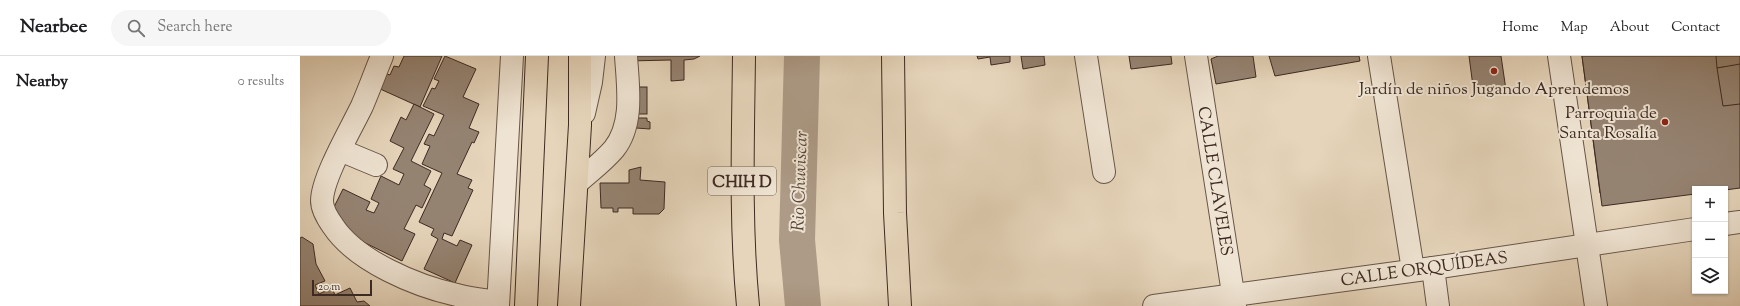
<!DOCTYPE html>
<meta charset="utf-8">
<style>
body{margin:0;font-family:"Sorts Mill Goudy",serif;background:#f6f6f6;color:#202124}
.controls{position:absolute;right:12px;bottom:12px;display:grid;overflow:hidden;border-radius:0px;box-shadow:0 1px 3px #0004}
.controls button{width:36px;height:36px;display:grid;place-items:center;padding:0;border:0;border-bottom:1px solid #e0e0e0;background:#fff;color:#202124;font:20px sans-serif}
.scale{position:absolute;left:12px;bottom:10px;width:60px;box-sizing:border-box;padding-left:4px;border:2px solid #3d2a22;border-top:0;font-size:11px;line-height:14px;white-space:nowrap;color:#3d2a22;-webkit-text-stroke:3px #efe4d3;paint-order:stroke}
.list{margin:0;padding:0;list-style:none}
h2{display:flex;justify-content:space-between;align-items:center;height:52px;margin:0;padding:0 16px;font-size:17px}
h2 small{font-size:13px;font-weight:400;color:#757577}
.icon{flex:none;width:22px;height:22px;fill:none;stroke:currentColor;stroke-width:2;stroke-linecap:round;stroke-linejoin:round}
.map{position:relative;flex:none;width:1440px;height:250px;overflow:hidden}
header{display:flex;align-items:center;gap:24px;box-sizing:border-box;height:56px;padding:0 20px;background:#fff;border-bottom:1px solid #e0e0e0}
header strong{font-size:19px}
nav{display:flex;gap:22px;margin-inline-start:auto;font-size:14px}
.search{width:280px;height:36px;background:#f6f6f6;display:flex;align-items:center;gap:10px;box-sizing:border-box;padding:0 14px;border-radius:22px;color:#757577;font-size:15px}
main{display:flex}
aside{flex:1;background:#fff}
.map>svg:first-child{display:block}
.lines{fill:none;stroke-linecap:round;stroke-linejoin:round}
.river{stroke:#ad9b87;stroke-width:36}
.building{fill:#958372;stroke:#3d2a22}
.minor-casing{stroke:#675548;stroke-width:24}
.major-casing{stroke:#3d2a22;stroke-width:24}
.minor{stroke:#efe4d3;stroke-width:22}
.major{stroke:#e6d5bb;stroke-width:22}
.poi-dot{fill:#8f2418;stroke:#efe4d3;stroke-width:1.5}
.labels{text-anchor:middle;stroke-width:4;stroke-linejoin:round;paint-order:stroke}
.shield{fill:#efe4d3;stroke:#726257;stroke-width:1}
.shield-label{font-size:16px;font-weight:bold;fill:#3d2a22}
.poi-label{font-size:17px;fill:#3d2a22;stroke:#efe4d3}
.street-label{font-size:17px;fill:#3d2a22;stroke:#efe4d3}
.water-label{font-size:18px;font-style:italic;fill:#59463b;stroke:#efe4d3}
</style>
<header>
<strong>Nearbee</strong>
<div class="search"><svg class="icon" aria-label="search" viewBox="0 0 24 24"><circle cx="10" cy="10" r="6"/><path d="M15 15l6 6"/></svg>Search here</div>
<nav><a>Home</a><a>Map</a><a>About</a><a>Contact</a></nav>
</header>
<main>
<aside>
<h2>Nearby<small>0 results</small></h2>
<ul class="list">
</ul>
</aside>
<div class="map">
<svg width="1440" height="250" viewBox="0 0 1440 250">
<rect width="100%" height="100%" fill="#e6d5bb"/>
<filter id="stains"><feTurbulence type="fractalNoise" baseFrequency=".005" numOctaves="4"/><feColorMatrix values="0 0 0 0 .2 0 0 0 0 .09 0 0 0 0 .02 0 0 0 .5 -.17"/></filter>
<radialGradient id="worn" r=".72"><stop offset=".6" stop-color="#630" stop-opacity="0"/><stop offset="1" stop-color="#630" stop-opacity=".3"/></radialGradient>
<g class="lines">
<path class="river" d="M 502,0 L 497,184 L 503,250"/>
</g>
<g class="building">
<path d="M 104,0 L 142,0 L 120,51 L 78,32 L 84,17 L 90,19 L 94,10 L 99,11 Z"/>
<path d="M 145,0 L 176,13 L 163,41 L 179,48 L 169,72 L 179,76 L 174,87 L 172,86 L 157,118 L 172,124 L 168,132 L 173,134 L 152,180 L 144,177 L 142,183 L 157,190 L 160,184 L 172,189 L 155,227 L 124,213 L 138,183 L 131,179 L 134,173 L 119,166 L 142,117 L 122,108 L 130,90 L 124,88 L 129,78 L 134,80 L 144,59 L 123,50 L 132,32 L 135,33 L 139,25 L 134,23 Z"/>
<path d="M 328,0 L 400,0 L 394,3 L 384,4 L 384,24 L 371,25 L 371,4 L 328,5 Z"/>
<path d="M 677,0 L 710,0 L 710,6 L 691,9 L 690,1 L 678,3 Z"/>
<path d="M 721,0 L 744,0 L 745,9 L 723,13 Z"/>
<path d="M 829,0 L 871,0 L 872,8 L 831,13 Z"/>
<path d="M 918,0 L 953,0 L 956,21 L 916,28 L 911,3 Z"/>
<path d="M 969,0 L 1059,0 L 1060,5 L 975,20 Z"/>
<path d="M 1169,0 L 1201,0 L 1206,34 L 1174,38 Z"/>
<path d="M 1282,0 L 1416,0 L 1432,118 L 1300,137 Z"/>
<path d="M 1282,0 L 1440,0 L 1440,132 L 1425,134 L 1395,133 L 1395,138 L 1302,150 Z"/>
<path d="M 1416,0 L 1440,0 L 1440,9 L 1417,12 Z"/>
<path d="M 1440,8 L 1440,48 L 1423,50 L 1417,12 Z"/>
<rect x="331" y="31" width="16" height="27"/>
<path d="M 114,48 L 134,58 L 111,105 L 131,115 L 124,129 L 131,133 L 122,152 L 116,149 L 104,173 L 115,178 L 102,205 L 53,181 L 30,159 L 43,133 L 70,146 L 66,154 L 74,157 L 79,147 L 71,143 L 81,120 L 99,129 L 104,118 L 93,113 L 104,92 L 90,85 L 101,61 L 106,64 Z"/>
<path d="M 337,62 L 347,62 L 347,65 L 350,66 L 350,73 L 336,72 Z"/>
<path d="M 341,111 L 340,124 L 365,126 L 364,153 L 359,158 L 333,158 L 333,152 L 318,152 L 318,156 L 313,156 L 313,152 L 301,152 L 300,127 L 329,127 L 329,114 Z"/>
<path d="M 2,181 L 13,188 L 16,208 L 25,225 L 15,229 L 19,238 L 32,232 L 35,239 L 50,232 L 57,246 L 64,245 L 70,250 L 0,250 L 0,182 Z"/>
</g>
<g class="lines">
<g class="minor-casing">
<g id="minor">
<path d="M 82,0 C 75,17 69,34 62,50 C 51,73 22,122 22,145 C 22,153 28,163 33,170 C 56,205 116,230 157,239 C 170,243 185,244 198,246"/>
<path d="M 786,0 L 804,116"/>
<path d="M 896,0 L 935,250"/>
<path d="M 1079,0 L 1113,214"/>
<path d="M 1259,0 L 1296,250"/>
<path d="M 284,57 L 291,26 L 294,0"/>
<path d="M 40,94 L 76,109"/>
<path d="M 277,127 C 289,116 303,106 314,93 C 334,68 328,31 326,0"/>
<path d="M 1425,168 L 1440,166"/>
<path d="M 1133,212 L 1138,250"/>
<path d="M 198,250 L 212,0"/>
<path d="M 854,250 L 1133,212 L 1395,173"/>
</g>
</g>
<g class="major-casing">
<g id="major">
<path d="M 444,0 C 443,84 440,167 448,250"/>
<path d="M 593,0 L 595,157 L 600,250"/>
<path d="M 226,250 L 237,0"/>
<path d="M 269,250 L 280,69 L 280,0"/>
</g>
</g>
<use href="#minor" class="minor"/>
<use href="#major" class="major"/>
</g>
<g class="poi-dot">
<circle cx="1194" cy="15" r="4"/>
<circle cx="1365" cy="66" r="4"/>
</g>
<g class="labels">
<rect class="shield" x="408" y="111" width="68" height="28" rx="3"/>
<g class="shield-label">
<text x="442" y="131">CHIH D</text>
</g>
<g class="poi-label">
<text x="1194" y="38">Jardín de niños Jugando Aprendemos</text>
<text x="1357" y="62" text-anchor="end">Parroquia de<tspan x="1357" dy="20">Santa Rosalía</tspan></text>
</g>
<g class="street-label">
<text transform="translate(916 125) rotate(81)" y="6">CALLE CLAVELES</text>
<text transform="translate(1124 212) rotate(-8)" y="6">CALLE ORQUÍDEAS</text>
</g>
<g class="water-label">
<text transform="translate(499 125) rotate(-88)" y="6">Rio Chuviscar</text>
</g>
</g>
<rect width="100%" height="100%" filter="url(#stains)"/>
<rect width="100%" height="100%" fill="url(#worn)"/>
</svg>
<div class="controls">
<button>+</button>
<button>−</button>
<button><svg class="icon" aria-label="layers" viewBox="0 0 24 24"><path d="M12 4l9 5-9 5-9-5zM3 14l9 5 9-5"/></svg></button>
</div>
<div class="scale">20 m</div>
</div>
</main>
